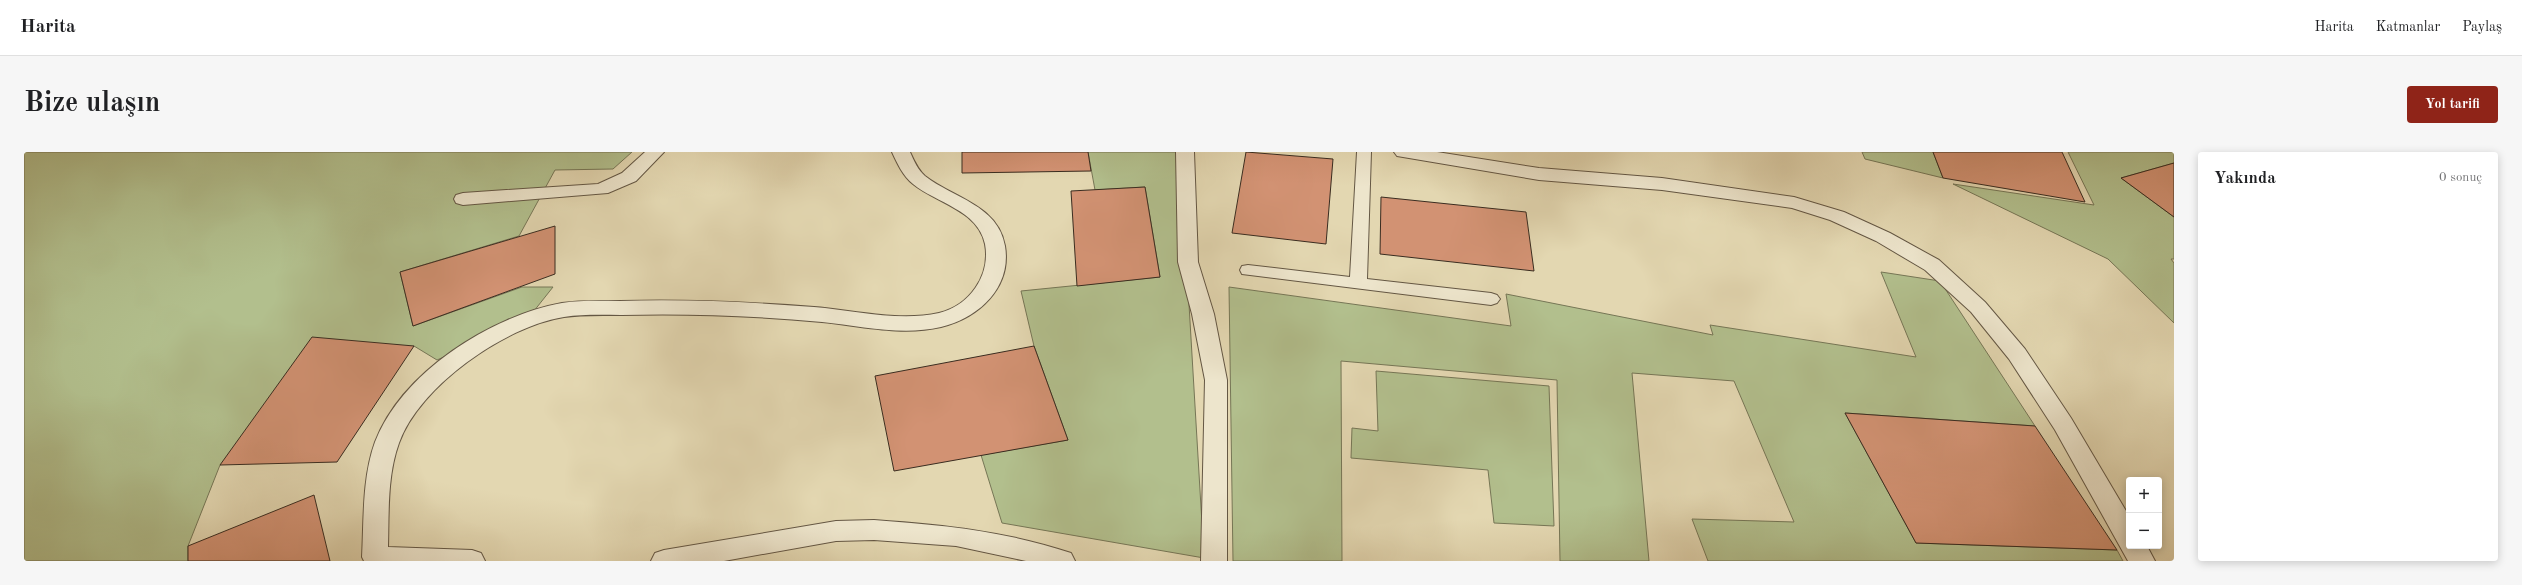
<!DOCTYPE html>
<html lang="tr">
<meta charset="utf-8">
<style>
body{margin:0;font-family:"Old Standard TT",serif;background:#f6f6f6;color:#202124}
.controls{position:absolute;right:12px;bottom:12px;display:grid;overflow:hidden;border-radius:4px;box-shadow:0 2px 10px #0003}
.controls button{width:36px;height:36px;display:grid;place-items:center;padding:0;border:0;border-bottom:1px solid #e0e0e0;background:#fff;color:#202124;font:20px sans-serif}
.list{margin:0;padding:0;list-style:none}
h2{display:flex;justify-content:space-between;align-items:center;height:52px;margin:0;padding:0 16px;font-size:17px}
h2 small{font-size:13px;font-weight:400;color:#757577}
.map{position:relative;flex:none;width:2150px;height:409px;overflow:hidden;border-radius:4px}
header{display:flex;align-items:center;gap:24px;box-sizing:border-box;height:56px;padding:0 20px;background:#fff;border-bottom:1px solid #e0e0e0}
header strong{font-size:19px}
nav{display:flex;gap:22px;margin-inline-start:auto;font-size:14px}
.intro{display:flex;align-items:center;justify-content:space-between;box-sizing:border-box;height:96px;padding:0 24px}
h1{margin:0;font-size:28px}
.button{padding:10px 18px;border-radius:4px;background:#8f2418;color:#fff;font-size:14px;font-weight:700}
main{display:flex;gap:24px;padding:0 24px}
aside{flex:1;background:#fff;border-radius:4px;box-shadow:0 2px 10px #0003}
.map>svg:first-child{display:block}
.green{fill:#b2bf8d;stroke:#767656}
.building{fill:#d29273;stroke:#392c20}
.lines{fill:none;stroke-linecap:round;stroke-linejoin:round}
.lane-casing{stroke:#645744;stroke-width:2}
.street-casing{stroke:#645744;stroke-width:2}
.lane{fill:#ede5cc;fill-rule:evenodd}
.street{fill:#ede5cc;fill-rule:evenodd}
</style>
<header>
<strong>Harita</strong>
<nav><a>Harita</a><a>Katmanlar</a><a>Paylaş</a></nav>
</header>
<div class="intro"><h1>Bize ulaşın</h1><a class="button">Yol tarifi</a></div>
<main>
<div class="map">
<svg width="2150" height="409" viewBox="0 0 2150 409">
<rect width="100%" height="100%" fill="#e3d7b1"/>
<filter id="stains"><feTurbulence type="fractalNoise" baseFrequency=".005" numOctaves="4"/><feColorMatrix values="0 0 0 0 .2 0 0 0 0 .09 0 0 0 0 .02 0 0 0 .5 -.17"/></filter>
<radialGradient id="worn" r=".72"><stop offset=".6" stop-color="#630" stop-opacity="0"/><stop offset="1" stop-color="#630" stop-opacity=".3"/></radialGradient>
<g class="green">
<path d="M 0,0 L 608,0 L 589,17 L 531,18 L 495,84 L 376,120 L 389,174 L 498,135 L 529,135 L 502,169 L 413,208 L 390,194 L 196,313 L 164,394 L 164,409 L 0,409 Z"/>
<path d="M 1064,0 L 1156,0 L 1180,406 L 978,371 L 957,303 L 1044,288 L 1010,194 L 997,139 L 1136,125 L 1121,35 L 1071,38 Z"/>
<path d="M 1838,0 L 1909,0 L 1919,26 L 1841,7 Z"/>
<path d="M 2044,0 L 2150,0 L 2150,11 L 2097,26 L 2150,65 L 2150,107 L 2147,107 L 2150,111 L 2150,171 L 2084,107 L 1929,32 L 2070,53 Z"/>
<path d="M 1857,120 L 1916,129 L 2011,274 L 1821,261 L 1892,391 L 2093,398 L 2099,409 L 1684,409 L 1668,367 L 1770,370 L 1710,229 L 1608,221 L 1625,409 L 1536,409 L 1533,228 L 1317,209 L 1318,409 L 1209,409 L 1205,135 L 1487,174 L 1482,142 L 1689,183 L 1686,173 L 1892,205 Z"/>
<path d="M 1352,219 L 1525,234 L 1530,374 L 1470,371 L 1464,318 L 1327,306 L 1328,276 L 1354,279 Z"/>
</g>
<g class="building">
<path d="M 938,0 L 1064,0 L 1067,19 L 938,21 Z"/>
<path d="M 1222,0 L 1309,7 L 1302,92 L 1208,81 Z"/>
<path d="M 1909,0 L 2038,0 L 2061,50 L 1919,26 Z"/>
<path d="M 2150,11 L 2150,65 L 2097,26 Z"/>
<path d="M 1121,35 L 1136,125 L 1053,134 L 1047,39 Z"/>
<path d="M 1357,45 L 1502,60 L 1510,119 L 1356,102 Z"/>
<path d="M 531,74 L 531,122 L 389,174 L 376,120 Z"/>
<path d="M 288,185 L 390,194 L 313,310 L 196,313 Z"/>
<path d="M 1010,194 L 1044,288 L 870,319 L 851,224 Z"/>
<path d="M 1821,261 L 2011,274 L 2093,398 L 1892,391 Z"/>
<path d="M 290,343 L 306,409 L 164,409 L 164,394 Z"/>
</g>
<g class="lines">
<g class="lane-casing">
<path id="lane" d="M 1333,0 L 1347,0 L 1343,127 L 1467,141 L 1473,143 L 1476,147 L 1473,151 L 1467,153 L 1218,122 L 1216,118 L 1218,114 L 1224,113 L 1326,125 Z"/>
</g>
<g class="street-casing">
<g id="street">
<path d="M 621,0 L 640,0 L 612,29 L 584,41 L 439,53 L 432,51 L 430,47 L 432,43 L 439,41 L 574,32 L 598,21 Z"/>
<path d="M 868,0 L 886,0 C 890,9 894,18 901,24 C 929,46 974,53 981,94 C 988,136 954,166 917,175 C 878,184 837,174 798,170 C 731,164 664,161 597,163 C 579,163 559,162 540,165 C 482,174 395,234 375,291 C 363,324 365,361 364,395 L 448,398 L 457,401 L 461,409 L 340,409 L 338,405 C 340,367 338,326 351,290 C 378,220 467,164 538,151 C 557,148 577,149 596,149 C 661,147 725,150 790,155 C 830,158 874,170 915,161 C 945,154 967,124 961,92 C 954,58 912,51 889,32 C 879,24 873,11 868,0 Z"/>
<path d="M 1152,0 L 1170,0 L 1174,110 L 1190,162 L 1203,228 L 1203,409 L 1177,409 L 1181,228 L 1168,162 L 1154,110 Z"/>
<path d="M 1370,0 L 1413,0 L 1515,16 L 1638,26 L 1770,45 L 1820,60 L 1866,81 L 1915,108 L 1961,150 L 2001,197 L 2047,266 L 2105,364 L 2105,394 L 2123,394 L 2131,409 L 2104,409 L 2031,278 L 1985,207 L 1947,160 L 1901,118 L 1852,89 L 1806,68 L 1768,56 L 1638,38 L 1515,28 L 1379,5 L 1373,4 Z"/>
<path d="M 850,368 C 919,373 981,379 1047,401 L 1051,409 L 1002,409 L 932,394 L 850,388 L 812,389 L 700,409 L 627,409 L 631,401 L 640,398 L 812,369 Z"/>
</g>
</g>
<use href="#lane" class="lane"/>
<use href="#street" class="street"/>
</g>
<rect width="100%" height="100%" filter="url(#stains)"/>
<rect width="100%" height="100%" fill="url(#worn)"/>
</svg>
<div class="controls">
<button>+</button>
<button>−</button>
</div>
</div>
<aside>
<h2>Yakında<small>0 sonuç</small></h2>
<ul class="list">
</ul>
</aside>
</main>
